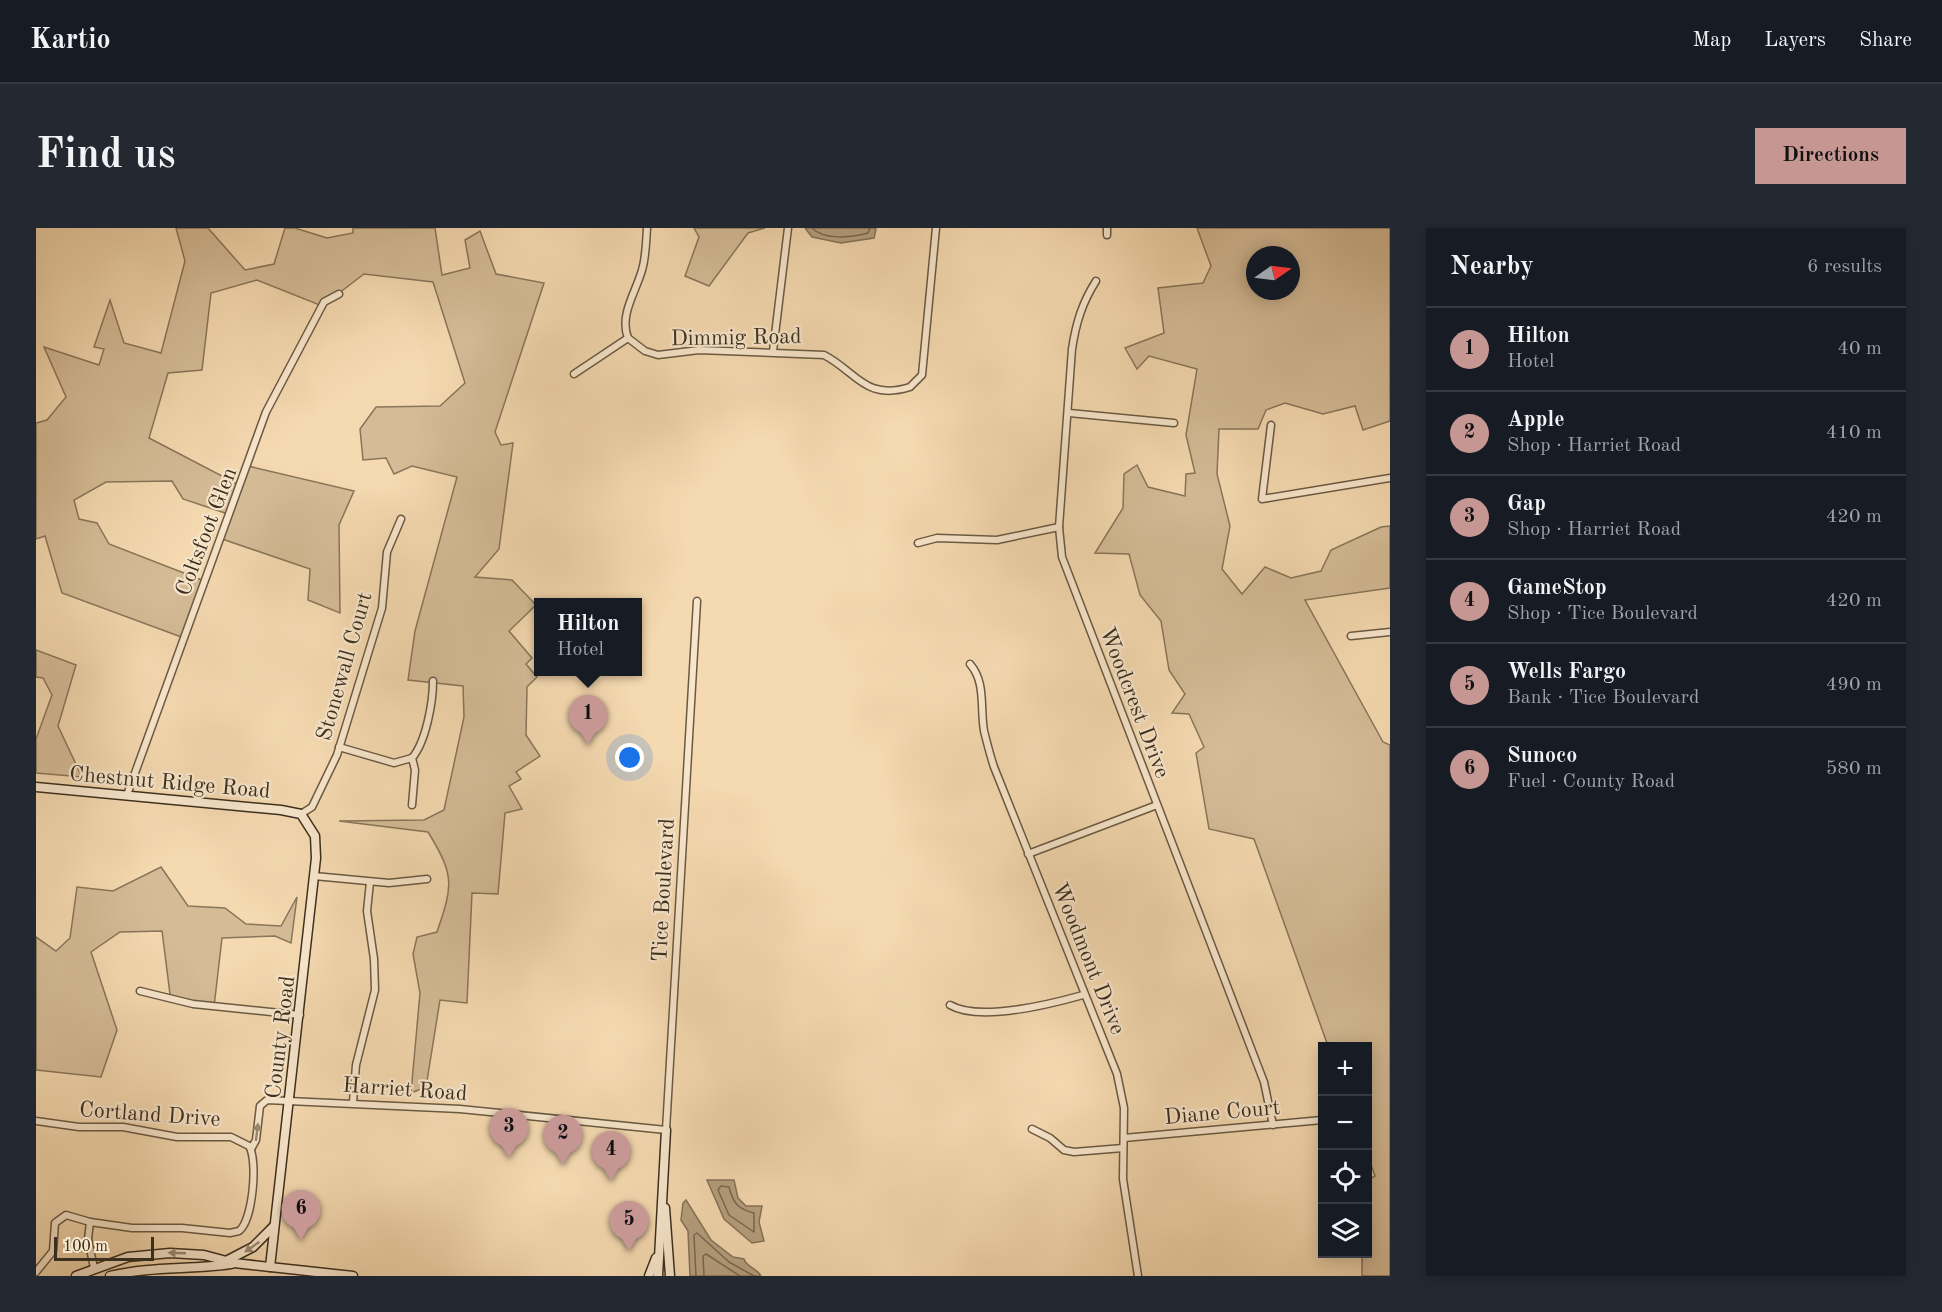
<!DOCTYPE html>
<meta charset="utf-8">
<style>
body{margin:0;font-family:"Old Standard TT",serif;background:#242831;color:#f1f3f6}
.controls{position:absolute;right:18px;bottom:18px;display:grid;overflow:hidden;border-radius:0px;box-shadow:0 3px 15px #0003}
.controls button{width:54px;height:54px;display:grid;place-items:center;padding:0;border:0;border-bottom:2px solid #363941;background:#171b24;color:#f1f3f6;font:30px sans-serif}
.compass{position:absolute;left:1210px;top:18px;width:54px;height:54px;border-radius:50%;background:#171b24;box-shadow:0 3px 15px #0003;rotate:76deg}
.scale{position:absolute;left:18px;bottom:15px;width:100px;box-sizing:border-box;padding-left:6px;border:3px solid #3b2f1e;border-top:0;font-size:16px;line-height:21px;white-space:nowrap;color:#3b2f1e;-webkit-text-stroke:4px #f8e6cc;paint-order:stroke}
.you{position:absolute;left:594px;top:530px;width:21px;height:21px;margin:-15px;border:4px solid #fff;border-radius:50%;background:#1a73e8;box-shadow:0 0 0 9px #1a73e833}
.badge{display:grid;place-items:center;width:39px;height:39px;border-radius:50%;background:#c59692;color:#111;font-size:20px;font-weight:700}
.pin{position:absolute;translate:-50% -50px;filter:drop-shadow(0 2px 3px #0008)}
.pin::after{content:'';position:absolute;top:32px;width:21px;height:18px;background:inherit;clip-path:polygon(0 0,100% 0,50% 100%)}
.popup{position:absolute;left:498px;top:370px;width:108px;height:78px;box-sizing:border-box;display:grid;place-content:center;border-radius:0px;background:#171b24;filter:drop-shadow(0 2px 4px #0005);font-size:20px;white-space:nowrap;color:#9ea1a6}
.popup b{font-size:22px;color:#f1f3f6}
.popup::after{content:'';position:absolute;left:50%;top:100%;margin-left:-12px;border:12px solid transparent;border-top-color:#171b24}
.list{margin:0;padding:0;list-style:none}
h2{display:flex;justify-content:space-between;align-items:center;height:78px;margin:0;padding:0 24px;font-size:26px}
h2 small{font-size:20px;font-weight:400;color:#9ea1a6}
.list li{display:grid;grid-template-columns:39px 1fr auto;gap:18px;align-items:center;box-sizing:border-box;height:84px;padding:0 24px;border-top:2px solid #363941}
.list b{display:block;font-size:22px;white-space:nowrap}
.list p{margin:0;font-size:20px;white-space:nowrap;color:#9ea1a6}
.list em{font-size:20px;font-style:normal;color:#9ea1a6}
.icon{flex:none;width:33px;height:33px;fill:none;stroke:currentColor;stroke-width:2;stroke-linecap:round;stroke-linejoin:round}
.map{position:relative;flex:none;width:1354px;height:1048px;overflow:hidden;border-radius:0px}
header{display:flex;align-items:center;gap:36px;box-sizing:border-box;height:84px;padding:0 30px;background:#171b24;border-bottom:2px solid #363941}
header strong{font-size:28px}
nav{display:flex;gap:33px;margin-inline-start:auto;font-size:21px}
.intro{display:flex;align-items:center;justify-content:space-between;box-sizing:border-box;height:144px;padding:0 36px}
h1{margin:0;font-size:42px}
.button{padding:15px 27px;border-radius:0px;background:#c59692;color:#111;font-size:21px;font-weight:700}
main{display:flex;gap:36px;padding:0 36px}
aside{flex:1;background:#171b24;border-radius:0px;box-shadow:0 3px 15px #0003}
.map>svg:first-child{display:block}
.green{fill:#d5bc97;stroke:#88765a;stroke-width:1.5;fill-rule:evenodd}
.water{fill:#b69f7e;stroke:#857258;stroke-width:1.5}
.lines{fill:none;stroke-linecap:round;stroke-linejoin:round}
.shore{stroke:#78674e;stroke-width:1.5}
.street-casing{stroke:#6a5a42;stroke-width:9}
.secondary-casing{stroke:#3b2f1e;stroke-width:11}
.street{stroke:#f8e6cc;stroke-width:6}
.secondary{stroke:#f8e6cc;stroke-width:8}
.oneway{fill:#9a8a75}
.labels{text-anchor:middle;stroke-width:4.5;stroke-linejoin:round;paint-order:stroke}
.street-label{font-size:22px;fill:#3b2f1e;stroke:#f8e6cc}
</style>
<header>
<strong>Kartio</strong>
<nav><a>Map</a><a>Layers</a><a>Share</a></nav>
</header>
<div class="intro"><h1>Find us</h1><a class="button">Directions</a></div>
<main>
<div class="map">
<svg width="1354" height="1048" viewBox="0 0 1354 1048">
<rect width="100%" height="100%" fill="#f5d9b0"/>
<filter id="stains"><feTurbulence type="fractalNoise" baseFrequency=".00333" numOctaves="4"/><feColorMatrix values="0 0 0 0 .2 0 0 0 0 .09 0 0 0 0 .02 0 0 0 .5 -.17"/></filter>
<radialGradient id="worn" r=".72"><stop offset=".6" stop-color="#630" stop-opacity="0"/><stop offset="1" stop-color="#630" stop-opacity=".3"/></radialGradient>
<g class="green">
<path d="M 140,0 L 172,0 L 209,42 L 238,36 L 249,0 L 259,0 L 291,10 L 317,5 L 317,0 L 399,0 L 406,47 L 434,40 L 429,12 L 444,3 L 460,46 L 508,55 L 459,204 L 465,217 L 477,215 L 463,321 L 439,349 L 476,352 L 500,377 L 473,403 L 496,430 L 490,436 L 501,449 L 491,459 L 490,507 L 504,528 L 480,544 L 485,551 L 473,558 L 486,581 L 469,585 L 462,666 L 436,665 L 431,775 L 404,772 L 390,859 L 375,865 L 384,765 L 377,726 L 381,709 L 401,704 C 417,657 419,648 392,604 L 303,593 L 388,592 L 408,582 L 428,489 L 427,458 L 372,452 L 379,403 L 421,249 L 376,238 L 358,246 L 350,230 L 327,232 L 324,201 L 340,179 L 404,178 L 429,155 L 397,54 L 328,46 L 286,78 L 221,52 L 175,65 L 166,142 L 132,145 L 113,210 L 205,258 L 212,238 L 318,263 L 303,297 L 304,385 L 272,372 L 274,341 L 186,311 L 195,287 L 147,271 L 136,253 L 70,254 L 38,272 L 43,291 L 61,295 L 73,316 L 171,354 L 148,410 L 26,365 L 9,308 L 0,311 L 0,195 L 11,192 L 30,169 L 8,119 L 63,137 L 68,121 L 58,119 L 74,72 L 88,115 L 125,125 L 149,33 Z"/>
<path d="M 658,0 L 729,0 L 712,5 L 673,58 L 649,48 L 663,9 Z"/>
<path d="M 1161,0 L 1354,0 L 1354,193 L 1327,202 L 1319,178 L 1287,186 L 1249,175 L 1230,182 L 1222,201 L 1183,201 L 1181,246 L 1194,298 L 1186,341 L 1206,366 L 1229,339 L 1255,350 L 1285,343 L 1295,322 L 1345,299 L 1354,298 L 1354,360 L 1269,372 L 1347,514 L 1354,517 L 1354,1048 L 1326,1048 L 1326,1026 L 1332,1026 L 1332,952 L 1339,948 L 1332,928 L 1332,818 L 1292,818 L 1218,611 L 1173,601 L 1160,525 L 1168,519 L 1153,486 L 1136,485 L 1149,466 L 1133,442 L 1125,393 L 1104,367 L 1093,326 L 1059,325 L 1087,280 L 1088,246 L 1101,237 L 1112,259 L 1149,268 L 1150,246 L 1159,245 L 1150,207 L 1161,141 L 1113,128 L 1101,141 L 1089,120 L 1128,105 L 1122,60 L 1167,55 L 1175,38 ZM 1219,27 L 1255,27 L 1255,63 L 1219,63 Z"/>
<path d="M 0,422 L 40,437 L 22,498 L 46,549 L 0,545 L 0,511 L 16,467 L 7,450 L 0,449 Z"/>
<path d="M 125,639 L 152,678 L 189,680 L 210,696 L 245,698 L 261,669 L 255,715 L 239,708 L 186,710 L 178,779 L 135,774 L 126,703 L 84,704 L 55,724 L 81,802 L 65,849 L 0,842 L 0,709 L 20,723 L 34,710 L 41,659 L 77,663 Z"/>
</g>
<g class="water">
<path d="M 769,0 L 837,0 L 840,1 L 838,10 L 805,15 L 776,9 Z"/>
<path d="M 671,952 L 698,952 L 702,970 L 710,978 L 726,978 L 723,994 L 728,1013 L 716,1015 L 688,991 Z"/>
<path d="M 650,972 L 675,1012 L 697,1029 L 708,1031 C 710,1039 721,1040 725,1048 L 654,1048 L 652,1003 L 645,992 L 647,975 Z"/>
</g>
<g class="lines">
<g class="shore">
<path d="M 776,0 C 788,13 817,9 832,5 L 834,0"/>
<path d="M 685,958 L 693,959 C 697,975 702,981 718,985 L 718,1004 L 693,987 L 682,962 Z"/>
<path d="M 660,1048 L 658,1007 L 661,1005 L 693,1034 L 718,1048"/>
<path d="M 668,1048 L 667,1028 L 670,1026 L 704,1048"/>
</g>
<g class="street-casing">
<g id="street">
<path d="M 611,0 C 610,14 610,29 606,42 C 600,64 583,87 592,110 L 609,123 L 622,127 L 663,122 L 788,127 C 821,144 829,173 874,159 L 886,147 L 900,0"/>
<path d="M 1071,0 L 1071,7"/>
<path d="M 1060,53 C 1046,75 1040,95 1036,121 L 1023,299 L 1026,329 L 1228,854 L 1237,897"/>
<path d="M 737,123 L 752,0"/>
<path d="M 538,146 L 592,110"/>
<path d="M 1033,185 L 1138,195"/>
<path d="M 1235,197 L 1226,271 L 1354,250"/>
<path d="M 882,315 L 901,310 L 961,312 L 1023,299"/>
<path d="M 1315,408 L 1354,404"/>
<path d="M 934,436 C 950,454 944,480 948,503 C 951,515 954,527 958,539 L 1081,846 L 1088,880 L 1087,951 L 1102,1048"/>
<path d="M 303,519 L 358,535 L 376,530"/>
<path d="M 91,567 L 230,184 L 288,74 L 303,66"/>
<path d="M 376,577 L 379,542 L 376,530 C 390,514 397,474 397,453"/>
<path d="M 265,586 L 276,579 L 301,527 L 346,380 L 351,324 L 365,291"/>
<path d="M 992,626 L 1121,577"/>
<path d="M 278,648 L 353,655 L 391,651"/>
<path d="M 104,763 L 157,776 L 264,787"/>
<path d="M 914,777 C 943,794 1015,776 1047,767"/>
<path d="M 317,874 L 320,837 L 339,762 L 338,731 L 331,683 L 334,654"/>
<path d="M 0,893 L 43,899 L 87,899 L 141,909 L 195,909 L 213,918 C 222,932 217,992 203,1003 L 194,1005 L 146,1000 L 96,1000 L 54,994 L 30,987 L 19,995 L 17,1023 L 0,1044"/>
<path d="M 996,901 L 1014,910 L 1028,922 L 1038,924 L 1087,920"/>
<path d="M 1088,910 L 1286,892"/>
<path d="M 215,921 L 220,912 L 224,878 L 231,872 L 424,881 L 630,902 L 661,373"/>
<path d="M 54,994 L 52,1011 L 58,1040"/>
</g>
</g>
<g class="secondary-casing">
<g id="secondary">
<path d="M 0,559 L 245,582 L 265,586 L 279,608 L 280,630 L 234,1039"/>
<path d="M 629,980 L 634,1048"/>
<path d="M 190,1033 L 217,1019 L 238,998"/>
<path d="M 40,1048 L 92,1029 L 134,1025 L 168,1027 L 198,1035 L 317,1048"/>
<path d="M 74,1048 C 115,1038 154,1042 195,1036"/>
<path d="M 613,1048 L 620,1030"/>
<path d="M 622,1048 L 630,902"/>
</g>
</g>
<use href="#street" class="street"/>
<use href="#secondary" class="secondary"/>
</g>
<defs><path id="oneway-solid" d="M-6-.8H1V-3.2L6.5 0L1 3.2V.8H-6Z" transform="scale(1.5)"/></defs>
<g class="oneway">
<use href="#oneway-solid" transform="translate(221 904) rotate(-83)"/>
<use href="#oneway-solid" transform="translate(216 1019) rotate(145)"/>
<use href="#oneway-solid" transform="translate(141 1025) rotate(-178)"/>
</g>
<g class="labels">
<g class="street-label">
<text transform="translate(700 108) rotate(-1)" y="8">Dimmig Road</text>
<text transform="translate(169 303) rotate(-69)" y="8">Coltsfoot Glen</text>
<text transform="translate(307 438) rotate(-74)" y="8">Stonewall Court</text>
<text transform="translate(1100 474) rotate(69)" y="8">Woodcrest Drive</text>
<text transform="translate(134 553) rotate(5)" y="8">Chestnut Ridge Road</text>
<text transform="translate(626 662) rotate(-87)" y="8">Tice Boulevard</text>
<text transform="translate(1054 730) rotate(68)" y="8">Woodmont Drive</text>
<text transform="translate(243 809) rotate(-83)" y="8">County Road</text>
<text transform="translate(369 860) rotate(4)" y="8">Harriet Road</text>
<text transform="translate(1186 883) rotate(-5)" y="8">Diane Court</text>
<text transform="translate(114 885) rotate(4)" y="8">Cortland Drive</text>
</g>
</g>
<rect width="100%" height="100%" filter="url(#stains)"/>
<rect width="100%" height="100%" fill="url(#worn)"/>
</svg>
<div class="controls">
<button>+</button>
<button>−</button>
<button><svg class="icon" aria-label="locate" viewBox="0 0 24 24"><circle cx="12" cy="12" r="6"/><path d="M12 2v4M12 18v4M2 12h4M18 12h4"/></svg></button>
<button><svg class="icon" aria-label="layers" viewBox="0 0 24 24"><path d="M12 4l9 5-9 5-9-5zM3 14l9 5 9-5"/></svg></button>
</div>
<svg class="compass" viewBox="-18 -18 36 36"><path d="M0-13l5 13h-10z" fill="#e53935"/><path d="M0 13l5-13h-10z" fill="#9ea1a6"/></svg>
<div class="scale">100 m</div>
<div class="you"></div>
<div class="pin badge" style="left:552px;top:517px">1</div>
<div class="popup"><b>Hilton</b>Hotel</div>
<div class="pin badge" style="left:527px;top:937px">2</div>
<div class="pin badge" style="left:473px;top:930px">3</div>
<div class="pin badge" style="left:575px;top:953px">4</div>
<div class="pin badge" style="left:593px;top:1023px">5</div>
<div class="pin badge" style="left:265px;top:1012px">6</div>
</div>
<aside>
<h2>Nearby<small>6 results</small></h2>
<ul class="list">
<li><span class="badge">1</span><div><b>Hilton</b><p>Hotel</p></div><em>40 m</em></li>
<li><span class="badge">2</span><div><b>Apple</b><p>Shop · Harriet Road</p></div><em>410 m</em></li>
<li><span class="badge">3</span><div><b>Gap</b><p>Shop · Harriet Road</p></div><em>420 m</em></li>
<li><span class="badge">4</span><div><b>GameStop</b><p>Shop · Tice Boulevard</p></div><em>420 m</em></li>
<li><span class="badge">5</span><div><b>Wells Fargo</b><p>Bank · Tice Boulevard</p></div><em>490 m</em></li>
<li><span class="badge">6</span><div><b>Sunoco</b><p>Fuel · County Road</p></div><em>580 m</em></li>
</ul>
</aside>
</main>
